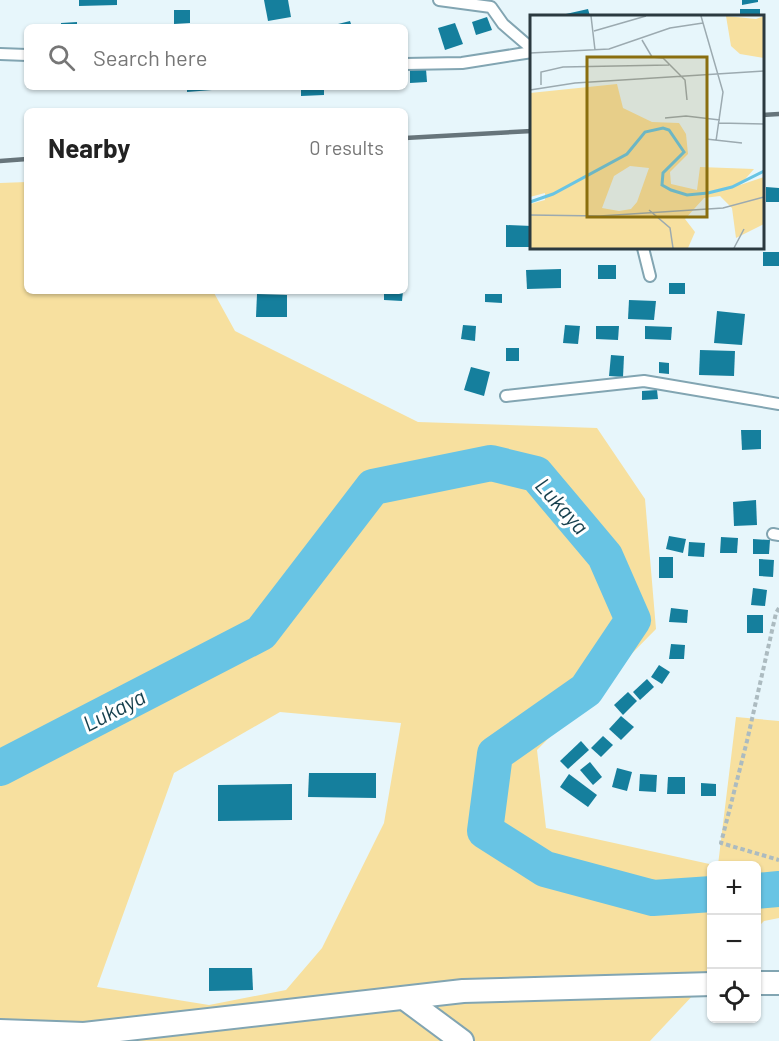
<!DOCTYPE html>
<meta charset="utf-8">
<style>
body{margin:0;font-family:Barlow,sans-serif;background:#f6f6f6;color:#222}
.controls{position:absolute;right:18px;bottom:18px;display:grid;overflow:hidden;border-radius:9px;box-shadow:0 2px 4px #0004}
.controls button{width:54px;height:54px;display:grid;place-items:center;padding:0;border:0;border-bottom:2px solid #e0e0e0;background:#fff;color:#222;font:30px sans-serif}
.list{margin:0;padding:0;list-style:none}
h2{display:flex;justify-content:space-between;align-items:center;height:78px;margin:0;padding:0 24px;font-size:26px}
h2 small{font-size:20px;font-weight:400;color:#767676}
.icon{flex:none;width:33px;height:33px;fill:none;stroke:currentColor;stroke-width:2;stroke-linecap:round;stroke-linejoin:round}
.map{position:relative;flex:none;width:779px;height:1041px;overflow:hidden}
.search{position:absolute;background:#fff;box-shadow:0 2px 4px #0004;left:24px;top:24px;width:384px;height:66px;display:flex;align-items:center;gap:15px;box-sizing:border-box;padding:0 21px;border-radius:9px;color:#767676;font-size:22px}
.panel{position:absolute;background:#fff;box-shadow:0 2px 4px #0004;left:24px;top:108px;width:384px;height:186px;border-radius:9px}
.map>svg:first-child{display:block}
.green{fill:#f7e09f;fill-rule:evenodd}
.lines{fill:none;stroke-linecap:round;stroke-linejoin:round}
.river{stroke:#68c4e4;stroke-width:36}
.building{fill:#157f9d}
.service-casing{stroke:#82a5b2;stroke-width:14}
.minor-casing{stroke:#82a5b2;stroke-width:26}
.path{stroke:#acbbc0;stroke-width:4;stroke-dasharray:4.5 3;stroke-linecap:butt}
.service{stroke:#fff;stroke-width:10}
.minor{stroke:#fff;stroke-width:22}
.rail{stroke:#67757b;stroke-width:4.5}
.labels{text-anchor:middle;stroke-width:6;stroke-linejoin:round;paint-order:stroke}
.water-label{font-size:22px;font-style:italic;fill:#153f4d;stroke:#fff}
.inset-river{fill:none;stroke:#68c4e4;stroke-width:3}
.inset-road{fill:none;stroke:#9caab0;stroke-width:1.5}
.view{fill:#8a6e0f;fill-opacity:0.15;stroke:#8a6e0f;stroke-width:3}
.inset-edge{fill:none;stroke:#2b393f;stroke-width:3}
</style>
<div class="map">
<svg width="779" height="1041" viewBox="0 0 779 1041">
<rect width="100%" height="100%" fill="#e7f6fb"/>
<g class="green">
<path d="M 27,182 L 27,291 L 213,291 L 235,331 L 418,422 L 597,428 L 645,499 L 656,629 L 537,750 L 546,828 L 714,865 L 712,866 L 711,976 L 650,1041 L 0,1041 L 0,183 ZM 280,712 L 401,723 L 384,823 L 322,948 L 286,990 L 209,1005 L 97,987 L 174,773 Z"/>
<path d="M 736,717 L 779,721 L 779,918 L 764,921 L 757,928 L 756,866 L 718,865 Z"/>
</g>
<g class="lines">
<g class="river">
<path d="M 0,768 L 261,633 L 373,487 L 491,463 L 536,474 L 605,556 L 633,620 L 586,690 L 495,754 L 485,831 L 545,869 L 653,898 L 712,894"/>
<path d="M 756,891 L 779,889"/>
</g>
</g>
<g class="building">
<path d="M 79,0 L 117,0 L 117,5 L 79,6 Z"/>
<path d="M 264,0 L 288,0 L 291,17 L 268,21 Z"/>
<path d="M 742,0 L 758,0 L 758,2 L 742,5 Z"/>
<path d="M 588,9 L 590,16 L 557,16 Z"/>
<rect x="740" y="9" width="20" height="7"/>
<path d="M 174,10 L 190,10 L 190,23 L 174,24 Z"/>
<path d="M 487,17 L 492,30 L 476,35 L 472,22 Z"/>
<path d="M 350,21 L 352,27 L 330,27 L 330,26 Z"/>
<path d="M 77,22 L 77,27 L 61,27 L 61,23 Z"/>
<path d="M 455,23 L 463,44 L 445,50 L 438,28 Z"/>
<path d="M 426,69 L 427,82 L 410,83 L 410,70 Z"/>
<path d="M 187,87 L 212,87 L 212,90 L 187,92 Z"/>
<path d="M 301,87 L 324,87 L 324,95 L 301,96 Z"/>
<path d="M 766,187 L 779,188 L 779,202 L 766,202 Z"/>
<path d="M 506,225 L 532,226 L 532,247 L 506,247 Z"/>
<rect x="763" y="252" width="16" height="14"/>
<rect x="598" y="265" width="18" height="14"/>
<path d="M 561,269 L 561,288 L 527,289 L 526,270 Z"/>
<rect x="669" y="283" width="16" height="11"/>
<path d="M 384,291 L 403,291 L 402,301 L 384,300 Z"/>
<path d="M 257,294 L 287,295 L 287,317 L 256,317 Z"/>
<path d="M 485,294 L 502,294 L 502,303 L 485,302 Z"/>
<path d="M 629,300 L 656,301 L 654,320 L 628,319 Z"/>
<path d="M 717,311 L 745,314 L 742,345 L 714,343 Z"/>
<path d="M 463,325 L 476,326 L 475,341 L 461,339 Z"/>
<path d="M 565,325 L 580,326 L 578,344 L 563,343 Z"/>
<path d="M 596,326 L 619,326 L 618,340 L 596,339 Z"/>
<path d="M 645,326 L 672,327 L 671,340 L 645,339 Z"/>
<rect x="506" y="348" width="13" height="13"/>
<path d="M 700,350 L 735,351 L 734,376 L 699,375 Z"/>
<path d="M 611,355 L 624,356 L 623,377 L 609,376 Z"/>
<path d="M 659,362 L 669,363 L 669,374 L 659,373 Z"/>
<path d="M 471,367 L 490,372 L 484,396 L 464,390 Z"/>
<path d="M 657,390 L 658,399 L 642,400 L 642,391 Z"/>
<path d="M 741,430 L 761,430 L 761,449 L 742,450 Z"/>
<path d="M 756,500 L 757,525 L 734,526 L 733,502 Z"/>
<path d="M 669,536 L 686,539 L 683,553 L 666,549 Z"/>
<path d="M 721,537 L 738,538 L 737,553 L 720,553 Z"/>
<path d="M 753,539 L 770,540 L 769,554 L 753,554 Z"/>
<path d="M 689,542 L 705,543 L 704,557 L 688,556 Z"/>
<rect x="659" y="557" width="14" height="21"/>
<path d="M 759,559 L 774,560 L 773,577 L 759,576 Z"/>
<path d="M 753,588 L 767,590 L 765,606 L 751,605 Z"/>
<path d="M 671,608 L 688,610 L 687,623 L 669,622 Z"/>
<rect x="747" y="615" width="16" height="18"/>
<path d="M 671,644 L 685,645 L 684,659 L 669,659 Z"/>
<path d="M 659,665 L 670,672 L 662,684 L 651,677 Z"/>
<path d="M 647,679 L 654,687 L 640,700 L 633,692 Z"/>
<path d="M 628,692 L 637,701 L 623,715 L 614,705 Z"/>
<path d="M 621,716 L 634,727 L 621,740 L 609,729 Z"/>
<path d="M 603,736 L 613,745 L 601,757 L 591,748 Z"/>
<path d="M 581,741 L 589,750 L 568,769 L 560,761 Z"/>
<path d="M 590,762 L 602,777 L 593,785 L 580,770 Z"/>
<path d="M 617,768 L 632,772 L 627,791 L 612,787 Z"/>
<path d="M 309,773 L 376,773 L 376,798 L 308,797 Z"/>
<path d="M 569,774 L 597,795 L 588,807 L 560,787 Z"/>
<path d="M 640,774 L 657,775 L 656,792 L 639,791 Z"/>
<path d="M 668,777 L 685,777 L 685,794 L 667,794 Z"/>
<path d="M 701,783 L 716,784 L 716,796 L 701,796 Z"/>
<path d="M 292,784 L 292,820 L 218,821 L 218,785 Z"/>
<path d="M 209,968 L 252,968 L 253,990 L 209,991 Z"/>
</g>
<g class="lines">
<g class="service-casing">
<g id="service">
<path d="M 439,0 L 491,7 L 503,24 L 532,49"/>
<path d="M 0,54 L 27,55"/>
<path d="M 405,64 L 462,63 L 532,52"/>
<path d="M 643,248 L 650,276"/>
<path d="M 506,396 L 644,381 L 779,404"/>
<path d="M 773,534 L 779,535"/>
</g>
</g>
<g class="minor-casing">
<g id="minor">
<path d="M 756,983 L 779,983"/>
<path d="M 404,998 L 462,1041"/>
<path d="M 0,1031 L 84,1034 L 463,991 L 712,984"/>
</g>
</g>
<path class="path" d="M 779,608 L 776,613 L 747,741 L 721,843 L 779,860"/>
<use href="#service" class="service"/>
<use href="#minor" class="minor"/>
<g class="rail">
<path d="M 762,115 L 779,114"/>
<path d="M 405,138 L 532,131"/>
<path d="M 0,161 L 27,159"/>
</g>
</g>
<g class="labels">
<g class="water-label">
<text transform="translate(562 506) rotate(48)" y="8">Lukaya</text>
<text transform="translate(114 710) rotate(-27)" y="8">Lukaya</text>
</g>
</g>
<g transform="translate(530 15)">
<rect width="234" height="234" fill="#e7f6fb"/>
<path d="M 196,1 L 226,4 L 234,1 L 234,43 L 210,39 L 201,31 ZM 87,69 L 93,93 L 122,107 L 149,108 L 156,119 L 158,139 L 140,157 L 141,169 L 167,175 L 170,152 L 224,154 L 210,170 L 234,162 L 234,209 L 206,223 L 202,193 L 190,181 L 174,183 L 155,204 L 165,217 L 158,233 L 0,233 L 0,189 L 15,185 L 15,178 L 0,182 L 0,78 ZM 100,151 L 119,153 L 107,187 L 101,194 L 89,196 L 72,193 L 84,161 Z" fill="#f7e09f" fill-rule="evenodd"/>
<path class="inset-river" d="M 0,187 L 23,179 L 97,139 L 115,117 L 133,113 L 139,115 L 154,137 L 133,158 L 132,170 L 141,175 L 157,180 L 178,178 L 202,172 L 234,156"/>
<path class="inset-road" d="M 61,1 L 65,35M 171,1 L 193,77 L 186,126M 64,16 L 116,1M 112,25 L 122,42 L 133,43 L 155,65 L 157,85M 0,38 L 79,34 L 140,13 L 173,8M 11,70 L 11,57 L 33,52 L 139,50M 0,75 L 45,68 L 234,56M 135,103 L 156,101 L 190,105M 189,108 L 234,109M 176,124 L 212,128M 119,195 L 140,213 L 143,233M 0,200 L 70,201 L 193,193 L 234,182M 204,233 L 214,214"/>
<path class="view" d="M 57,42 L 177,42 L 177,202 L 57,202 Z"/>
<rect width="234" height="234" class="inset-edge"/>
</g>
</svg>
<div class="controls">
<button>+</button>
<button>−</button>
<button><svg class="icon" aria-label="locate" viewBox="0 0 24 24"><circle cx="12" cy="12" r="6"/><path d="M12 2v4M12 18v4M2 12h4M18 12h4"/></svg></button>
</div>
<div class="search"><svg class="icon" aria-label="search" viewBox="0 0 24 24"><circle cx="10" cy="10" r="6"/><path d="M15 15l6 6"/></svg>Search here</div>
<section class="panel">
<h2>Nearby<small>0 results</small></h2>
<ul class="list">
</ul>
</section>
</div>
